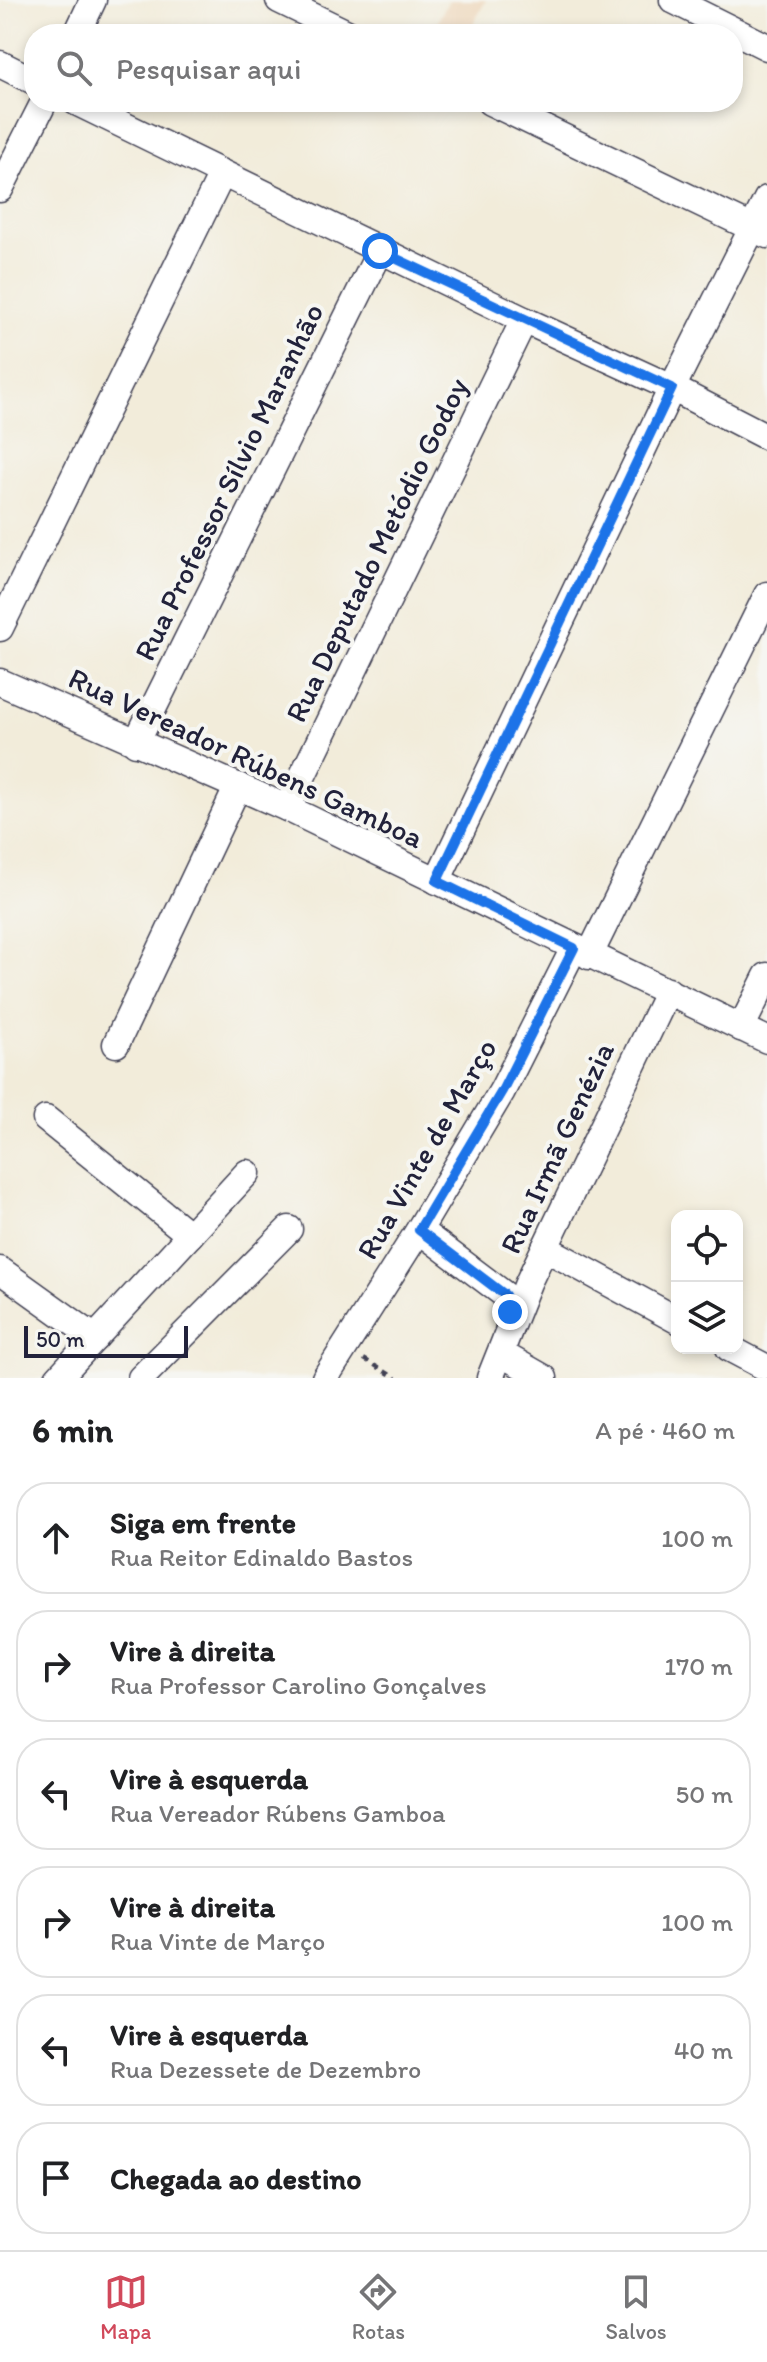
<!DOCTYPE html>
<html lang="pt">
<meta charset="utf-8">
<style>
body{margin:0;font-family:Itim,sans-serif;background:#f2f2f2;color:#202124}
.controls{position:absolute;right:24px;bottom:24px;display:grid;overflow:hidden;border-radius:16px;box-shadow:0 4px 12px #0003}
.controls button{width:72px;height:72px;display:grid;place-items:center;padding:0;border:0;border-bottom:2px solid #e0e0e0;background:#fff;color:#202124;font:40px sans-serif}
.scale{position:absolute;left:24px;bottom:20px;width:164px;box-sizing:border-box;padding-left:8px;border:4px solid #22223b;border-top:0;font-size:22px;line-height:28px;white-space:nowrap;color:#22223b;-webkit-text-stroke:6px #f6f6f2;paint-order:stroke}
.stop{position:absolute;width:24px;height:24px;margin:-18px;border:6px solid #1a73e8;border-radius:50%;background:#fff}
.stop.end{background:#1a73e8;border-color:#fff;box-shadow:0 2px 8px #0008}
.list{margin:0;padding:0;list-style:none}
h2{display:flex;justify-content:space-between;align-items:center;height:104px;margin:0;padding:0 32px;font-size:34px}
h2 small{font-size:26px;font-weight:400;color:#757577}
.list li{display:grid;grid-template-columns:52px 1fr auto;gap:24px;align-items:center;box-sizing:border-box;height:112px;margin:0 16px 16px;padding:0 16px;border:2px solid #e0e0e0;border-radius:32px}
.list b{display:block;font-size:30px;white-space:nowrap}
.list p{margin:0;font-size:26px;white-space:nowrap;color:#757577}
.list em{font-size:26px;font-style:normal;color:#757577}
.icon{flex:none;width:44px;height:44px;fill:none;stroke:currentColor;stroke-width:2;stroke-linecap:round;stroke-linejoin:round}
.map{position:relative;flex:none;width:767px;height:1378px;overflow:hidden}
.search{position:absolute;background:#fff;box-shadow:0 4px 12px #0003;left:24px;right:24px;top:24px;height:88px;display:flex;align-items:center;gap:20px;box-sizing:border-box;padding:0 28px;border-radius:32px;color:#757577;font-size:30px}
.sheet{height:872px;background:#fff}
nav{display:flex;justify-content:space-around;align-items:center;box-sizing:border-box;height:112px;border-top:2px solid #e0e0e0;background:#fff;font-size:22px;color:#757577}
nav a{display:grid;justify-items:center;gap:4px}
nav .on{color:#d1495b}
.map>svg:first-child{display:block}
.built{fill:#eed7bb}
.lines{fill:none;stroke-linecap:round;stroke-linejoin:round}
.minor-casing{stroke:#414053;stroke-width:29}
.path{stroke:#414053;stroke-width:4;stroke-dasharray:6 6;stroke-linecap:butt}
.minor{stroke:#fff;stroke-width:26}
.route{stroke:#1a73e8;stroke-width:10}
.labels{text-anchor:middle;stroke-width:8;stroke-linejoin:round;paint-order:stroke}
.street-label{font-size:30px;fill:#22223b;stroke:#f6f6f2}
</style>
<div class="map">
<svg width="767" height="1378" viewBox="0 0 767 1378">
<rect width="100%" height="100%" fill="#f6f6f2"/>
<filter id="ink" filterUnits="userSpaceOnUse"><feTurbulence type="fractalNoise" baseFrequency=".0125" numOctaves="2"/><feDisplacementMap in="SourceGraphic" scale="16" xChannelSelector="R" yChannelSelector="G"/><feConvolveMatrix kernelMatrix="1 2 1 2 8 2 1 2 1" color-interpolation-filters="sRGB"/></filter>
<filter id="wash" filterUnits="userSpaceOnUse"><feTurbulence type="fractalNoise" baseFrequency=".006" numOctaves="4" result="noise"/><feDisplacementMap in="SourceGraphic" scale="32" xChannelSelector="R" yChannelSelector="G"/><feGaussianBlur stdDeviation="1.8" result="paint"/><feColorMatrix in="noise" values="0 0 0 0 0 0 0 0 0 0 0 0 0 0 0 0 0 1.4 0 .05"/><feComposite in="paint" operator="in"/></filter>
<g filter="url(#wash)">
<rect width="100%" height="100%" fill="#f2ecda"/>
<path class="built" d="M 449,0 L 486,0 L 468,34 L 431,34 Z"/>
</g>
<g filter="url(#ink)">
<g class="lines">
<g class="minor-casing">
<g id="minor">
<path d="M 279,0 L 349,34"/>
<path d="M 673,0 L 767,47"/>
<path d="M 77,34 L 93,0"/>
<path d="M 0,64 L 34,81"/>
<path d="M 76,102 L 524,320 L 672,388 L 767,437"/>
<path d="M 490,102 L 767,235"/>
<path d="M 0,189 L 44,102"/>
<path d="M 0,628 L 222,174"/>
<path d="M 0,682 L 287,808 L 767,1040"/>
<path d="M 136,743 L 380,251"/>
<path d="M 287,808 L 524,320"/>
<path d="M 437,881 L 672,388 L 767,199"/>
<path d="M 589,956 L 767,595"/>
<path d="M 741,1028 L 767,976"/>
<path d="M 116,1044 L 238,786"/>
<path d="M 46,1119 L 190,1235"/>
<path d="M 419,1230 L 505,1295 L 510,1312 L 509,1327"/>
<path d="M 545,1248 L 677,1320"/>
<path d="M 0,1270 L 95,1338"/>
<path d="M 729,1348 L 763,1366"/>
<path d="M 502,1354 L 544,1378"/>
<path d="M 58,1378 L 247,1173"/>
<path d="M 141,1378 L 289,1229"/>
<path d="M 325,1378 L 419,1230 L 502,1091 L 574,948"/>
<path d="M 490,1378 L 528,1283 L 668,991"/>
</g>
</g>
<path class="path" d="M 364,1359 L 396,1378"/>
<use href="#minor" class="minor"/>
</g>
</g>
<g class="lines" filter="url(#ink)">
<path class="route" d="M 380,251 L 672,388 L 437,881 L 574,948 L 502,1091 L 419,1230 L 505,1295 L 510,1312"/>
</g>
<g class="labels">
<g class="street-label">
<text transform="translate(229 482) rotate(-64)" y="10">Rua Professor Sílvio Maranhão</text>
<text transform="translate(377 550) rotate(-64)" y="10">Rua Deputado Metódio Godoy</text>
<text transform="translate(246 758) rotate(25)" y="10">Rua Vereador Rúbens Gamboa</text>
<text transform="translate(557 1148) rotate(-65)" y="10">Rua Irmã Genézia</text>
<text transform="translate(427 1149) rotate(-60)" y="10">Rua Vinte de Março</text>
</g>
</g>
</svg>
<div class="controls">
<button><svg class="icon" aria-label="locate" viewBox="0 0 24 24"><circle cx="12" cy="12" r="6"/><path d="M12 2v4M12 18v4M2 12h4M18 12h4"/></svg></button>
<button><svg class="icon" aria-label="layers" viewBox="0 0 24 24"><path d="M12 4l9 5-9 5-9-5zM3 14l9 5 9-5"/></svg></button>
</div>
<div class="scale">50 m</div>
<div class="stop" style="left:380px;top:251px"></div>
<div class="stop end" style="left:510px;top:1312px"></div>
<div class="search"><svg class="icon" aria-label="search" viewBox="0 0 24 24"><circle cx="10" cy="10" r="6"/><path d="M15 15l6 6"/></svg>Pesquisar aqui</div>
</div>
<section class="sheet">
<h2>6 min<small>A pé · 460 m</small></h2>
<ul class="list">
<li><svg class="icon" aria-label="ahead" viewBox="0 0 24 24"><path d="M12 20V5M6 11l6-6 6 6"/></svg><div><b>Siga em frente</b><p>Rua Reitor Edinaldo Bastos</p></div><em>100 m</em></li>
<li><svg class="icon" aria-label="right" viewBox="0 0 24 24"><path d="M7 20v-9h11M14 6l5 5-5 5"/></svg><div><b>Vire à direita</b><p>Rua Professor Carolino Gonçalves</p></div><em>170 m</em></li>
<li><svg class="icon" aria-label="left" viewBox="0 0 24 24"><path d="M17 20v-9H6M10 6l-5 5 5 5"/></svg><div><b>Vire à esquerda</b><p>Rua Vereador Rúbens Gamboa</p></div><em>50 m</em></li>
<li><svg class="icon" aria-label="right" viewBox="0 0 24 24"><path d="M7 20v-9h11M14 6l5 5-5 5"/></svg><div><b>Vire à direita</b><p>Rua Vinte de Março</p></div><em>100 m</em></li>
<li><svg class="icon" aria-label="left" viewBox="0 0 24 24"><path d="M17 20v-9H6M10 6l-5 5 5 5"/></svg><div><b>Vire à esquerda</b><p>Rua Dezessete de Dezembro</p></div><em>40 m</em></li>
<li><svg class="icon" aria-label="arrive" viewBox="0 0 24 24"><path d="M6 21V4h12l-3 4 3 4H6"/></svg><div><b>Chegada ao destino</b></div></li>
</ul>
</section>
<nav>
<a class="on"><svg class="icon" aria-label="map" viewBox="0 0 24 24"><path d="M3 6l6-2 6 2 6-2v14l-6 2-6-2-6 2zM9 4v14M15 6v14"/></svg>Mapa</a>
<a><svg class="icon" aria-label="directions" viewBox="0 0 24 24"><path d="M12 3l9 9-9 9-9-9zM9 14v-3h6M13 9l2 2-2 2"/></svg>Rotas</a>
<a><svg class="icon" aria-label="saved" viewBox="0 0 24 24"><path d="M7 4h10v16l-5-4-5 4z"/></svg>Salvos</a>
</nav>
